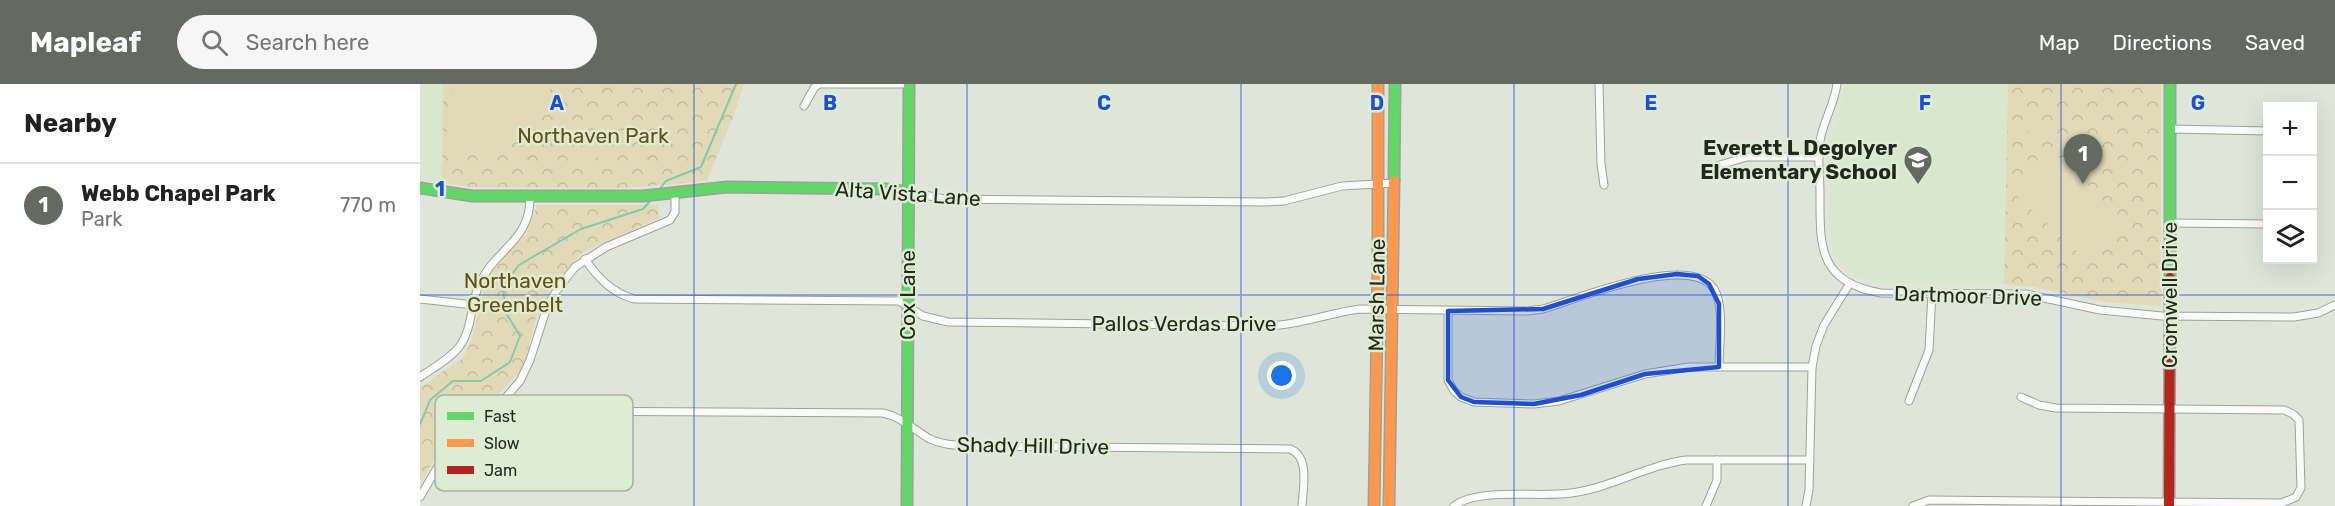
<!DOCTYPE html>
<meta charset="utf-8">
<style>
body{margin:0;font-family:Rubik,sans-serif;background:#f6f6f6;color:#222}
.controls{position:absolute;right:18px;top:18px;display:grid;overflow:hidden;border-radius:0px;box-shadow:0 6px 24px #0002}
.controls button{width:54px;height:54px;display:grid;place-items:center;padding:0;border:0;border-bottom:2px solid #e0e0e0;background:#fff;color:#222;font:30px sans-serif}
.you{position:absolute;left:862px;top:292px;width:21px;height:21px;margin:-15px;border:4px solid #fff;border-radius:50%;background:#1a73e8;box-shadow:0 0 0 9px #1a73e833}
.badge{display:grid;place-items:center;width:39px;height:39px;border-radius:50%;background:#646a5f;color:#fff;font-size:20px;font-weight:700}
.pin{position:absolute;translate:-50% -50px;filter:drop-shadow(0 2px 3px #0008)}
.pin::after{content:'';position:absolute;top:32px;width:21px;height:18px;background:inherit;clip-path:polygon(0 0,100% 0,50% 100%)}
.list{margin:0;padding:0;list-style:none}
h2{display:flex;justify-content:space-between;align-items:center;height:78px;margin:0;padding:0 24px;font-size:26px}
h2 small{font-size:20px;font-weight:400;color:#767676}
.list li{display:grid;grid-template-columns:39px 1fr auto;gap:18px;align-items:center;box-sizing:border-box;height:84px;padding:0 24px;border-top:2px solid #e0e0e0}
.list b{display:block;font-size:22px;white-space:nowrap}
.list p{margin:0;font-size:20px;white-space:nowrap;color:#767676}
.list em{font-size:20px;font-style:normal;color:#767676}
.icon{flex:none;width:33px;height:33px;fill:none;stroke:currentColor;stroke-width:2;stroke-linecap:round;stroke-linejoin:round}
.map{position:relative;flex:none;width:1915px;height:422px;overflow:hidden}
header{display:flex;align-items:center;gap:36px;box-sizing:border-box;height:84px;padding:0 30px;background:#646a5f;color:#fff}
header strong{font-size:28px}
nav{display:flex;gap:33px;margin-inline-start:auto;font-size:21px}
.search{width:420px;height:54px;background:#f6f6f6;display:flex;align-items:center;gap:15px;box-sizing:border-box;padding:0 21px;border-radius:33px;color:#767676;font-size:22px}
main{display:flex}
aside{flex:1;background:#fff}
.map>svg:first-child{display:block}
.built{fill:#dae7cf}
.park{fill:url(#park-crowns)}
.garden{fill:#e2dab7}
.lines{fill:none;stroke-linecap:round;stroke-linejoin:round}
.stream{stroke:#7ecbb3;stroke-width:2}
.street-casing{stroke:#9ca298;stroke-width:9}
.fast-casing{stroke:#9ca298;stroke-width:13}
.slow-casing{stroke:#9ca298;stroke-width:13}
.jam-casing{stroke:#9ca298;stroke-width:13}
.street{stroke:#fafbf9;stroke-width:7}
.fast{stroke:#63d668;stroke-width:10}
.slow{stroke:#ff974d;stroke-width:10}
.jam{stroke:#b3261e;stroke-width:10}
.marked{fill:#1d4ed8;fill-opacity:0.2;stroke:#1d4ed8;stroke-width:4.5;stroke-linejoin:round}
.grid{fill:none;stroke:#1d4ed8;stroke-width:1.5;stroke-opacity:0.55}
.labels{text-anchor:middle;stroke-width:5;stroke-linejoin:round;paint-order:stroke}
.park-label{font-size:21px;fill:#655010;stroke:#deecd3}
.poi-label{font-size:21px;font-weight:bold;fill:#22281e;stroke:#deecd3;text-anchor:end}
.street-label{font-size:21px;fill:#22281e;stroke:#deecd3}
.key{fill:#deecd3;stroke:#a6b19d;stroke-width:1.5}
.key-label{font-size:16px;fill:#22281e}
.grid-label{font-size:20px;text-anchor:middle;font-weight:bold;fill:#1d4ed8;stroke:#deecd3;stroke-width:5;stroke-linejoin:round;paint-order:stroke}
</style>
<header>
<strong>Mapleaf</strong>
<div class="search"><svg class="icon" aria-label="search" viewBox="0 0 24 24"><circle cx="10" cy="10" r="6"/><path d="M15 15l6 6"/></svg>Search here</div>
<nav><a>Map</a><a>Directions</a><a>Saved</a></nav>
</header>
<main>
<aside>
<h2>Nearby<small></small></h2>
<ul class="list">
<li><span class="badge">1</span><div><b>Webb Chapel Park</b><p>Park</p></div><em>770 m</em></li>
</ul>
</aside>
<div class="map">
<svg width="1915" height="422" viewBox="0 0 1915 422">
<defs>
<pattern id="park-crowns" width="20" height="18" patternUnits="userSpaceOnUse" patternTransform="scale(1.5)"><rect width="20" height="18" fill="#e2dab7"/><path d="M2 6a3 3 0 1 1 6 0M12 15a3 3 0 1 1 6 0" fill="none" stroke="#c2bb9d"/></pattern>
</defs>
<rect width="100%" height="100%" fill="#dfe6d9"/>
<g class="built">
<path d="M 0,0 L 23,0 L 22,99 L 0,97 Z"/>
<path d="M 1426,0 L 1588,0 L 1584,200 L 1466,200 L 1445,195 L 1427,186 L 1414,170 L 1409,148 L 1411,57 Z"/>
</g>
<g class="park">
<path d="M 23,0 L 324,0 L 315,28 L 287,97 L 204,104 L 51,103 L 22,99 Z"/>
<path d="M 1588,0 L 1741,0 L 1741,222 L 1685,218 L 1614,203 L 1584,200 Z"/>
<path d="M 117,121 L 238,121 L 239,134 L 162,169 L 135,199 L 116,233 L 104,283 L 68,321 L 26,356 L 0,400 L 0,303 L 42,275 L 52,256 L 66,196 L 87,169 L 106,151 Z"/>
</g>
<g class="garden">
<path d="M 34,0 L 130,0 C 128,65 75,68 24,63 Z"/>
<path d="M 1609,25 L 1618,25 L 1618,52 L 1608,52 Z"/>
<rect x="164" y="59" width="12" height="26"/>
<path d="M 180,59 L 192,60 L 191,85 L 180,85 Z"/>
<path d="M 1638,72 L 1710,143 L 1670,180 L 1595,110 Z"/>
</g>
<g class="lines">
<g class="stream">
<path d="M 239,106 L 246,97 L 281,83 L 316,0"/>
<path d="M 0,341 L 10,316 L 33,297 L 61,297 L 90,278 L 100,252 L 86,229 L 83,202 L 99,181 L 161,145 L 223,125 L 232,115"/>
</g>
<g class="street-casing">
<g id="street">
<path d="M 1179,0 L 1181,80 L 1184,101"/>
<path d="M 1417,0 C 1414,22 1403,37 1400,57 C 1397,74 1400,92 1400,108 C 1400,161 1397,198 1461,209 L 1606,210 L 1680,226 L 1742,232 L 1874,233 L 1898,229 L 1915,221"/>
<path d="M 384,22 L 394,4 L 399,0 L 484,0"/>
<path d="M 1750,45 L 1848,47"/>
<path d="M 1293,83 L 1327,73 L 1399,73"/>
<path d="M 489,108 L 525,115 L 845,118 L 864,117 L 922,102 L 974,99"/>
<path d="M 1750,139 L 1848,140"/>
<path d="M 165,175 C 178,194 191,208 214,215 L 479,217 L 503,232 L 528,238 L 849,242 C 880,241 909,229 940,225 L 1107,227 L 1123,225 C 1157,215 1270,168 1294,205 C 1305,222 1299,262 1299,283"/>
<path d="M 0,215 L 54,221"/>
<path d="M 1028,227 L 1028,296 L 1034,307 L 1041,313 L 1054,318 L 1114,320 L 1139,317 L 1225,290 L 1269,283 L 1392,283"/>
<path d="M 0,293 C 14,283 29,276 40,262 C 53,243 50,221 59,201 C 75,164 111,158 110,112"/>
<path d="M 88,312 L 99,322 L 118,327 L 463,329 C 482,333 494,346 510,355 C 523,361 536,361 549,362 L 870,365 C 890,372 883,404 882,422"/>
<path d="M 1489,317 L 1509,266 L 1512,209"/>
<path d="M 0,413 L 34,355 L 81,319 L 100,297 L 110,276 L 127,223 L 137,206 L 155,183 L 186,163 L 250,136 L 255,128 L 255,109"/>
<path d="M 1034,422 C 1058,403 1120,414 1151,409 C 1191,404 1227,381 1266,376 L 1390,376"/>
<path d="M 1286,422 L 1297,396 L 1297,376"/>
<path d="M 1386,422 L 1389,406 L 1392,283 L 1396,262 L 1404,241 L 1430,199"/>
<path d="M 1493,422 L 1509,416 L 1862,419 L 1876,413 L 1881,404 L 1879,336 L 1873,330 L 1864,326 L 1636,324 L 1619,321 L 1601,313"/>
</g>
</g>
<g class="fast-casing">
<g id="fast">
<path d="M 974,97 L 975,0"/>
<path d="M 0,104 L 52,112 L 223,112 L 307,103 L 466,105 L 489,108"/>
<path d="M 1750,194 L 1750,0"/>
<path d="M 487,422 L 489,0"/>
</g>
</g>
<g class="slow-casing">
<g id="slow">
<path d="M 954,422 L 958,183 L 958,0"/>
<path d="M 969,422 L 974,97"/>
</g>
</g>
<g class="jam-casing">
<path id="jam" d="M 1749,422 L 1750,194"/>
</g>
<use href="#street" class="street"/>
<use href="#fast" class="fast"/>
<use href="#slow" class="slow"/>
<use href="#jam" class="jam"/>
</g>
<path class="marked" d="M 1257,190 L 1278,192 L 1289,200 L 1299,220 L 1299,283 L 1225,290 L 1161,311 L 1114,320 L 1054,318 L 1041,313 L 1028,296 L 1028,227 L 1123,225 L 1218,195 Z"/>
<path class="grid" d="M 274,0 L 274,422M 547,0 L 547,422M 821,0 L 821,422M 1094,0 L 1094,422M 1368,0 L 1368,422M 1641,0 L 1641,422M 0,211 L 1915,211"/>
<defs>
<g id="school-pin" transform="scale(1.5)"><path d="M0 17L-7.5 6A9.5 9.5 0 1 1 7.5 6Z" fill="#646a5f" stroke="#deecd3"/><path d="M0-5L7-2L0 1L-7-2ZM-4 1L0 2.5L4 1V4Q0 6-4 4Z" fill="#fff"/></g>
</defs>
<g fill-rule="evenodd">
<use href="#school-pin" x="1498" y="76"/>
</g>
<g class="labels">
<g class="park-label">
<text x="173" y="59">Northaven Park</text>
<text x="95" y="204">Northaven<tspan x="95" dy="24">Greenbelt</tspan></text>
</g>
<g class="poi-label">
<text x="1477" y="71">Everett L Degolyer<tspan x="1477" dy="24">Elementary School</tspan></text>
</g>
<g class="street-label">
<text transform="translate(488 110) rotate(4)" y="7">Alta Vista Lane</text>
<text transform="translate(488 211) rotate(-90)" y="7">Cox Lane</text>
<text transform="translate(957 211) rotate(-89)" y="7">Marsh Lane</text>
<text transform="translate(1750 211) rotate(-90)" y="7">Cromwell Drive</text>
<text transform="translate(1548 212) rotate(2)" y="7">Dartmoor Drive</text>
<text x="764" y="247">Pallos Verdas Drive</text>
<text transform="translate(613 362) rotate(1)" y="7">Shady Hill Drive</text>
</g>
</g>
<rect x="15" y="311" width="198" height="96" rx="9" class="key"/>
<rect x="27" y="328" width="27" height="8" fill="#63d668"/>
<rect x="27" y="355" width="27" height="8" fill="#ff974d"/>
<rect x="27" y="382" width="27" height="8" fill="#b3261e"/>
<g class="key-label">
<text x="64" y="338">Fast</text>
<text x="64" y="365">Slow</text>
<text x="64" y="392">Jam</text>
</g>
<g class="grid-label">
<text x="137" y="26">A</text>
<text x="410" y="26">B</text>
<text x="684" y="26">C</text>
<text x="957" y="26">D</text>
<text x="1231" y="26">E</text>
<text x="1505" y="26">F</text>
<text x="1778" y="26">G</text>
<text x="20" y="112">1</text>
</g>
</svg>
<div class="controls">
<button>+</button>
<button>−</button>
<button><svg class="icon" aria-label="layers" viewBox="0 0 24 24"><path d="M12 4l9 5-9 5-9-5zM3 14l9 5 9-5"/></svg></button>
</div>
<div class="you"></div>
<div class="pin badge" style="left:1663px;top:100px">1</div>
</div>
</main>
